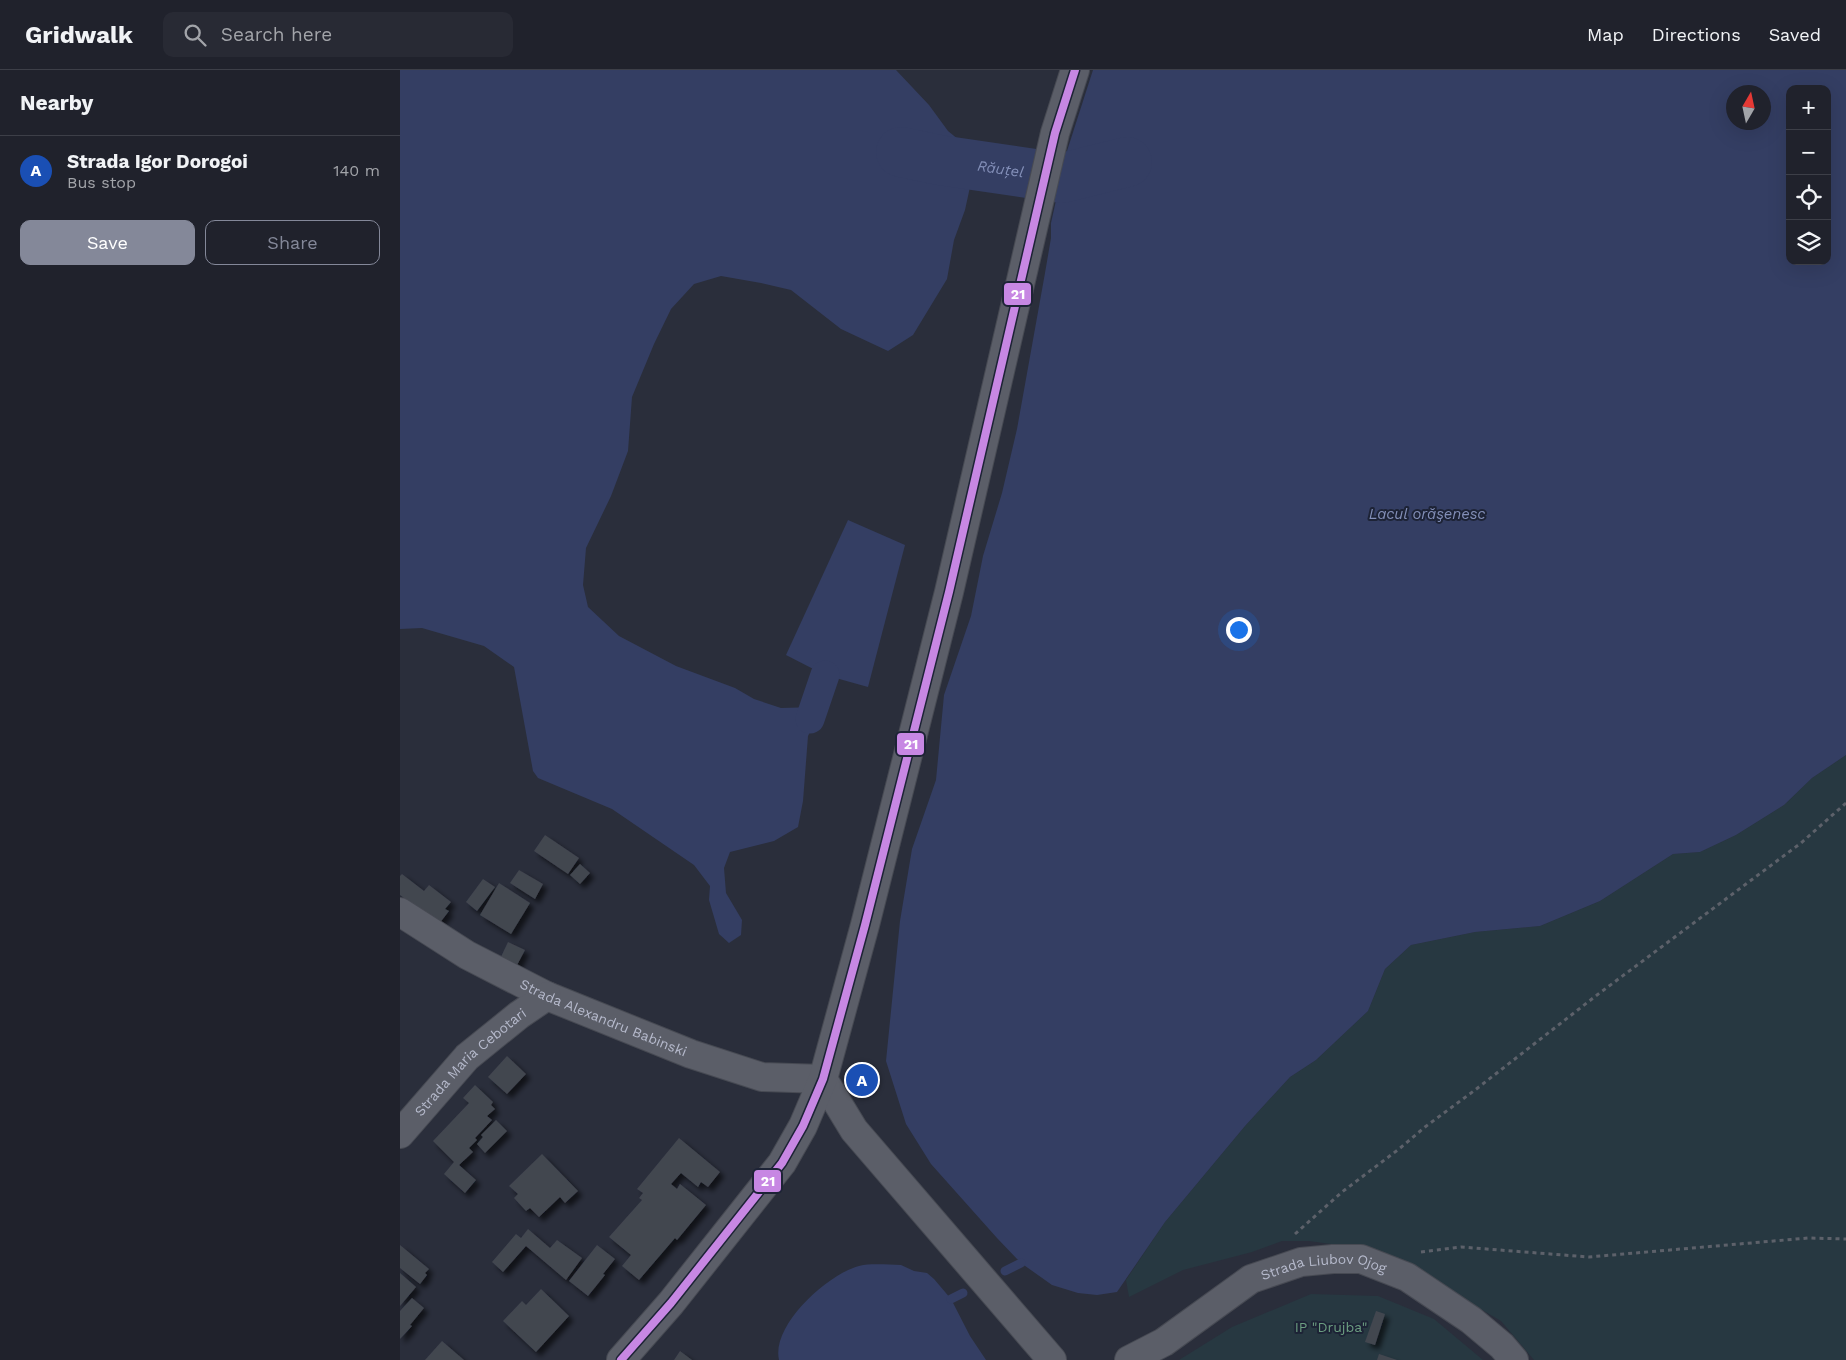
<!DOCTYPE html>
<meta charset="utf-8">
<style>
body{margin:0;font-family:"Work Sans",sans-serif;background:#282a34;color:#f1f3f6}
.controls{position:absolute;right:15px;top:15px;display:grid;overflow:hidden;border-radius:10px;box-shadow:0 5px 20px #0002}
.controls button{width:45px;height:45px;display:grid;place-items:center;padding:0;border:0;border-bottom:1px solid #3d3f48;background:#20222c;color:#f1f3f6;font:25px sans-serif}
.compass{position:absolute;left:1326px;top:15px;width:45px;height:45px;border-radius:50%;background:#20222c;box-shadow:0 5px 20px #0002;rotate:9deg}
.you{position:absolute;left:838px;top:559px;width:18px;height:18px;margin:-12px;border:4px solid #fff;border-radius:50%;background:#1a73e8;box-shadow:0 0 0 8px #1a73e833}
.badge{display:grid;place-items:center;width:32px;height:32px;border-radius:50%;background:#848899;color:#fff;font-size:16px;font-weight:700}
.pin{position:absolute;translate:-50% -50%;border:2px solid #fff;box-shadow:0 1px 5px #0006}
.list{margin:0;padding:0;list-style:none}
h2{display:flex;justify-content:space-between;align-items:center;height:65px;margin:0;padding:0 20px;font-size:21px}
h2 small{font-size:16px;font-weight:400;color:#a2a4a9}
.list li{display:grid;grid-template-columns:32px 1fr auto;gap:15px;align-items:center;box-sizing:border-box;height:70px;padding:0 20px;border-top:1px solid #3d3f48}
.list b{display:block;font-size:19px;white-space:nowrap}
.list p{margin:0;font-size:16px;white-space:nowrap;color:#a2a4a9}
.list em{font-size:16px;font-style:normal;color:#a2a4a9}
.actions{display:flex;gap:10px;padding:15px 20px}
.actions a{flex:1;padding:11px 0;border:1px solid #848899;border-radius:10px;text-align:center;font-size:18px;color:#848899}
.actions .main{background:#848899;color:#fff}
.icon{flex:none;width:28px;height:28px;fill:none;stroke:currentColor;stroke-width:2;stroke-linecap:round;stroke-linejoin:round}
.map{position:relative;flex:none;width:1446px;height:1290px;overflow:hidden}
header{display:flex;align-items:center;gap:30px;box-sizing:border-box;height:70px;padding:0 25px;background:#20222c;border-bottom:1px solid #3d3f48}
header strong{font-size:24px}
nav{display:flex;gap:28px;margin-inline-start:auto;font-size:18px}
.search{width:350px;height:45px;background:#282a34;display:flex;align-items:center;gap:12px;box-sizing:border-box;padding:0 18px;border-radius:10px;color:#a2a4a9;font-size:19px}
main{display:flex}
aside{flex:1;background:#20222c}
.map>svg:first-child{display:block}
.green{fill:#273841}
.water{fill:#343e63;fill-rule:evenodd}
.lines{fill:none;stroke-linecap:round;stroke-linejoin:round}
.stream{stroke:#343e63;stroke-width:9}
.canal{stroke:#343e63;stroke-width:29}
.river{stroke:#343e63;stroke-width:50}
.building{fill:#424650;filter:url(#shadow)}
.minor-casing{stroke:#474a53;stroke-width:30}
.path{stroke:#5d616a;stroke-width:3;stroke-dasharray:4 4;stroke-linecap:butt}
.minor{stroke:#5b5e68;stroke-width:28}
.bus-1-casing{stroke:#1d2336;stroke-width:11}
.bus-1{stroke:#c787e3;stroke-width:8}
.labels{text-anchor:middle;stroke-width:4;stroke-linejoin:round;paint-order:stroke}
.street-label{font-size:14px;fill:#b5b9cb;stroke:#1d2336}
.park-label{font-size:14px;fill:#6b9d80;stroke:#1d2336}
.water-label{font-size:15px;font-style:italic;fill:#838fb8;stroke:#1d2336}
.line-badge{stroke:#1d2336;stroke-width:2}
.badge-label{font-size:14px;text-anchor:middle;font-weight:bold;fill:#fff}
</style>
<header>
<strong>Gridwalk</strong>
<div class="search"><svg class="icon" aria-label="search" viewBox="0 0 24 24"><circle cx="10" cy="10" r="6"/><path d="M15 15l6 6"/></svg>Search here</div>
<nav><a>Map</a><a>Directions</a><a>Saved</a></nav>
</header>
<main>
<aside>
<h2>Nearby<small></small></h2>
<ul class="list">
<li><span class="badge" style="background:#1a4fb4">A</span><div><b>Strada Igor Dorogoi</b><p>Bus stop</p></div><em>140 m</em></li>
</ul>
<div class="actions"><a class="main">Save</a><a>Share</a></div>
</aside>
<div class="map">
<svg width="1446" height="1290" viewBox="0 0 1446 1290">
<defs>
<filter id="shadow"><feDropShadow dx="4.5" dy="4.5" stdDeviation="2.5" flood-color="#0009"/></filter>
</defs>
<rect width="100%" height="100%" fill="#2a2e3b"/>
<g class="green">
<path d="M 1446,685 L 1446,1290 L 1134,1290 L 1101,1251 L 1014,1200 L 988,1189 L 938,1175 L 909,1171 L 882,1171 L 852,1182 L 783,1200 L 729,1227 L 726,1210 L 765,1152 L 845,1056 L 890,1007 L 916,990 L 968,941 L 985,899 L 1011,875 L 1075,862 L 1140,856 L 1200,831 L 1273,784 L 1300,782 L 1336,765 L 1384,735 L 1412,708 Z"/>
<path d="M 911,1224 L 978,1226 L 1034,1249 L 1083,1290 L 779,1290 L 832,1257 Z"/>
</g>
<g class="water">
<path d="M 0,0 L 496,0 L 529,35 L 548,61 L 564,74 L 561,84 L 571,91 L 561,110 L 570,117 L 565,140 L 554,170 L 547,209 L 513,265 L 488,281 L 441,259 L 391,220 L 361,213 L 321,206 L 294,214 L 271,239 L 254,274 L 232,327 L 228,381 L 211,426 L 186,478 L 183,515 L 188,537 L 219,566 L 276,596 L 335,618 L 354,629 L 381,638 L 418,637 L 419,644 L 408,666 L 403,731 L 398,757 L 374,771 L 330,782 L 324,798 L 326,823 L 342,850 L 341,865 L 329,873 L 319,864 L 309,830 L 310,816 L 294,795 L 212,739 L 138,708 L 133,701 L 114,597 L 84,576 L 22,558 L 0,559 Z"/>
<path d="M 693,0 L 1446,0 L 1446,685 L 1412,708 L 1384,735 L 1336,765 L 1300,782 L 1273,784 L 1200,831 L 1140,856 L 1075,862 L 1011,875 L 985,899 L 968,941 L 916,990 L 890,1007 L 845,1056 L 765,1152 L 717,1222 L 697,1225 L 678,1223 L 652,1215 L 621,1193 L 597,1168 L 531,1094 L 506,1054 L 486,991 L 500,851 L 512,779 L 536,710 L 544,625 L 571,546 L 583,486 L 602,423 L 617,359 L 645,203 L 651,168 L 651,153 L 667,81 ZM 1390,19 L 1427,19 L 1427,191 L 1390,191 ZM 1364,22 L 1364,52 L 1334,52 L 1334,22 Z"/>
<path d="M 448,450 L 505,475 L 468,617 L 425,605 L 386,585 Z"/>
<path d="M 501,1195 L 514,1201 L 527,1203 L 534,1209 L 551,1229 L 570,1266 L 586,1290 L 379,1290 C 371,1255 428,1204 459,1196 C 472,1193 488,1195 501,1195 Z"/>
</g>
<g class="lines">
<g class="stream">
<path d="M 605,1201 L 621,1193"/>
<path d="M 551,1229 L 563,1223"/>
</g>
<path class="canal" d="M 410,649 L 425,605"/>
<path class="river" id="s1" d="M 501,82 L 539,90 L 662,108 L 727,92"/>
</g>
<g class="building">
<path d="M 145,765 L 179,788 L 168,804 L 134,781 Z"/>
<path d="M 180,794 L 190,803 L 180,814 L 170,805 Z"/>
<path d="M 119,800 L 143,814 L 135,829 L 110,813 Z"/>
<path d="M 2,804 L 24,821 L 29,815 L 51,832 L 45,839 L 49,841 L 39,854 L 0,825 L 0,806 Z"/>
<path d="M 83,809 L 95,817 L 77,841 L 66,832 Z"/>
<path d="M 99,813 L 130,833 L 111,864 L 80,845 Z"/>
<path d="M 108,872 L 125,880 L 115,899 L 99,891 Z"/>
<path d="M 107,986 L 126,1004 L 107,1024 L 88,1007 Z"/>
<path d="M 75,1015 L 93,1032 L 91,1035 L 95,1039 L 87,1046 L 92,1050 L 75,1068 L 77,1070 L 69,1078 L 73,1082 L 59,1095 L 76,1110 L 65,1123 L 44,1104 L 54,1092 L 33,1071 L 69,1033 L 63,1028 Z"/>
<path d="M 96,1050 L 107,1061 L 85,1083 L 77,1074 L 83,1067 L 81,1065 Z"/>
<path d="M 279,1068 L 320,1102 L 308,1117 L 301,1112 L 298,1117 L 281,1103 L 271,1114 L 277,1119 L 280,1114 L 306,1135 L 277,1170 L 275,1168 L 239,1210 L 222,1196 L 231,1185 L 209,1167 L 242,1130 L 239,1128 L 243,1123 L 237,1119 Z"/>
<path d="M 142,1084 L 178,1121 L 165,1133 L 160,1127 L 139,1147 L 130,1138 L 126,1141 L 114,1128 L 118,1124 L 109,1116 Z"/>
<path d="M 128,1159 L 150,1178 L 157,1170 L 182,1188 L 166,1210 L 126,1176 L 103,1202 L 92,1192 L 116,1164 L 121,1168 Z"/>
<path d="M 0,1175 L 29,1199 L 25,1203 L 27,1205 L 20,1214 L 0,1198 Z"/>
<path d="M 197,1175 L 215,1189 L 203,1204 L 205,1205 L 188,1226 L 169,1211 Z"/>
<path d="M 0,1203 L 16,1217 L 0,1236 Z"/>
<path d="M 141,1219 L 169,1246 L 136,1282 L 103,1251 L 122,1231 L 126,1235 Z"/>
<path d="M 12,1228 L 24,1238 L 10,1255 L 12,1256 L 0,1269 L 0,1241 Z"/>
<path d="M 976,1241 L 985,1244 L 975,1275 L 965,1272 Z"/>
<path d="M 42,1271 L 64,1290 L 25,1290 Z"/>
<path d="M 280,1281 L 292,1290 L 274,1290 Z"/>
<path d="M 979,1284 L 997,1290 L 977,1290 Z"/>
</g>
<g class="lines">
<g class="minor-casing">
<g id="minor">
<path id="s2" d="M 0,842 L 67,885 L 147,926 L 291,984 L 362,1007 L 423,1009"/>
<path d="M 423,1009 L 454,1060 L 652,1290"/>
<path id="s3" d="M 0,1064 L 67,987 L 119,945 L 147,926"/>
<path d="M 221,1290 L 271,1233 L 382,1093 L 403,1056 L 423,1009 L 465,855 L 549,522 L 655,63 L 675,0"/>
<path id="s4" d="M 729,1290 L 764,1272 L 851,1209 L 901,1192 L 933,1189 L 961,1189 L 1007,1207 L 1071,1250 L 1102,1276 L 1114,1290"/>
</g>
</g>
<g class="path">
<path d="M 895,1164 L 942,1122 L 999,1079 L 1025,1057 L 1075,1020 L 1197,925 L 1401,773 L 1446,733"/>
<path d="M 1021,1182 L 1061,1177 L 1189,1187 L 1408,1168 L 1446,1169"/>
</g>
<use href="#minor" class="minor"/>
<g class="bus-1-casing">
<path id="bus-1" d="M 221,1290 L 271,1233 L 382,1093 L 403,1056 L 423,1009 L 465,855 L 549,522 L 655,63 L 675,0"/>
</g>
<use href="#bus-1" class="bus-1"/>
</g>
<g class="labels">
<g class="street-label">
<text dy="5" stroke="none"><textPath href="#s2" startOffset="230">Strada Alexandru Babinski</textPath></text>
<text dy="5" stroke="none"><textPath href="#s3" startOffset="101">Strada Maria Cebotari</textPath></text>
<text dy="5" stroke="none"><textPath href="#s4" startOffset="222">Strada Liubov Ojog</textPath></text>
</g>
<g class="park-label">
<text x="931" y="1262">IP "Drujba"</text>
</g>
<g class="water-label">
<text dy="5" stroke="none"><textPath href="#s1" startOffset="101">Răuțel</textPath></text>
<text x="1027" y="449">Lacul orăşenesc</text>
</g>
</g>
<g class="line-badge">
<rect x="603" y="212" width="29" height="24" rx="5" fill="#c787e3"/>
<rect x="496" y="662" width="29" height="24" rx="5" fill="#c787e3"/>
<rect x="353" y="1099" width="29" height="24" rx="5" fill="#c787e3"/>
</g>
<g class="badge-label">
<text x="618" y="229">21</text>
<text x="511" y="679">21</text>
<text x="368" y="1116">21</text>
</g>
</svg>
<div class="controls">
<button>+</button>
<button>−</button>
<button><svg class="icon" aria-label="locate" viewBox="0 0 24 24"><circle cx="12" cy="12" r="6"/><path d="M12 2v4M12 18v4M2 12h4M18 12h4"/></svg></button>
<button><svg class="icon" aria-label="layers" viewBox="0 0 24 24"><path d="M12 4l9 5-9 5-9-5zM3 14l9 5 9-5"/></svg></button>
</div>
<svg class="compass" viewBox="-18 -18 36 36"><path d="M0-13l5 13h-10z" fill="#e53935"/><path d="M0 13l5-13h-10z" fill="#a2a4a9"/></svg>
<div class="you"></div>
<div class="pin badge" style="left:462px;top:1010px;background:#1a4fb4">A</div>
</div>
</main>
